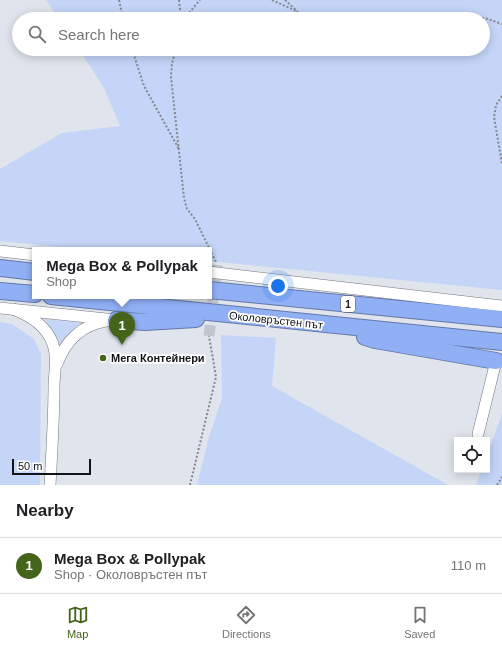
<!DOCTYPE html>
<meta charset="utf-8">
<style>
body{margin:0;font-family:Arial,sans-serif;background:#f2f2f2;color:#202124}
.controls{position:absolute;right:12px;bottom:12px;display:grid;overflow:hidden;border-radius:0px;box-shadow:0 2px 10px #0003}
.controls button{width:36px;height:36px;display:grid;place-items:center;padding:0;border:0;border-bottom:1px solid #e0e0e0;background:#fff;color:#202124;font:20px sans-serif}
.scale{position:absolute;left:12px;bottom:10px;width:79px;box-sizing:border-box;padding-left:4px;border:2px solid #111316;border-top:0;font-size:11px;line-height:14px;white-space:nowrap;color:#111316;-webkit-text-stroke:3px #fff;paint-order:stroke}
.you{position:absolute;left:278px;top:286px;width:14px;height:14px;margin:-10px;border:3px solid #fff;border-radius:50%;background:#1a73e8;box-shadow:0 0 0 6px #1a73e833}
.badge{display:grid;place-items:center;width:26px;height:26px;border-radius:50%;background:#446419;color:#fff;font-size:13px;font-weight:700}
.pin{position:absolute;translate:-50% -33px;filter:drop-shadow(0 1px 2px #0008)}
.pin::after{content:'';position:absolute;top:21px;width:14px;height:12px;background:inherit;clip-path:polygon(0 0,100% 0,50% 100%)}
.popup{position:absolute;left:32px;top:247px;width:180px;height:52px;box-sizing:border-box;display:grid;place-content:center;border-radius:0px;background:#fff;filter:drop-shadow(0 1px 3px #0005);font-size:13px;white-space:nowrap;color:#757577}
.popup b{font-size:15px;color:#202124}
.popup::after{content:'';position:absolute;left:50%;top:100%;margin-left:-8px;border:8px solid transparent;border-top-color:#fff}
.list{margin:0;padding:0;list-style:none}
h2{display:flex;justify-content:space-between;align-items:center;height:52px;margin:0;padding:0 16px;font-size:17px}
h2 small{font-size:13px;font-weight:400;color:#757577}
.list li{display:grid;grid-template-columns:26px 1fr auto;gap:12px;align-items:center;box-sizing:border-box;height:56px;padding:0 16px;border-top:1px solid #e0e0e0}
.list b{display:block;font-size:15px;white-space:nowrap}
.list p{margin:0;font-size:13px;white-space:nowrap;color:#757577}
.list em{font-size:13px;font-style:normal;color:#757577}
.icon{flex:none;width:22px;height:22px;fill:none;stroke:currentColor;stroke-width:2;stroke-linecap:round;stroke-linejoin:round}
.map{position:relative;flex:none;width:502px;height:485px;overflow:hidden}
.search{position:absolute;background:#fff;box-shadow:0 2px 10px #0003;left:12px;right:12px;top:12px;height:44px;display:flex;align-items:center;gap:10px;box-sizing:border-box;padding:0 14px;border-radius:22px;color:#757577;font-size:15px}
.sheet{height:108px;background:#fff}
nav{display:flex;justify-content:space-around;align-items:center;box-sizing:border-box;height:56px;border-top:1px solid #e0e0e0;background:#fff;font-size:11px;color:#757577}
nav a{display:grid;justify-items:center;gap:2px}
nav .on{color:#446419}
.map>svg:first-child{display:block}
.green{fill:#c4d5f8}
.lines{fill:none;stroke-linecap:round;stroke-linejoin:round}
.minor-tunnel{stroke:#c1c5cd;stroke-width:11;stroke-dasharray:11 5.5;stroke-linecap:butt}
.minor-casing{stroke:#74777f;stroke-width:12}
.highway-casing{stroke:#6478a7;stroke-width:18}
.path{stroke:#84878e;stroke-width:2;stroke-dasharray:2 2;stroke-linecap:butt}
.minor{stroke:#fff;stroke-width:11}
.highway{stroke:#90aff5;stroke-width:16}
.poi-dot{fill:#446419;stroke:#fff;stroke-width:1.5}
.labels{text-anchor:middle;stroke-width:3.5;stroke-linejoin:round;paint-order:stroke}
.shield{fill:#fff;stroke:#585a5c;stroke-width:1}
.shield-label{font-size:10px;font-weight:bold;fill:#111316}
.street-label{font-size:11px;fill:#111316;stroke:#fff}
.poi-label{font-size:11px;font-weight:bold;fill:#111316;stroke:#fff;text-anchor:start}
</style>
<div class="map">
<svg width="502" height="485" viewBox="0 0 502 485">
<rect width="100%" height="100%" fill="#e0e4ed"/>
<g class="green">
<path d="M 46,0 L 502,0 L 502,290 L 209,261 L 209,250 L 90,250 L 0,241 L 0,169 L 62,133 L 120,126 L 104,88 L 79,49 L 483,49 L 483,19 L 59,19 Z"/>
<path d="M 45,319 L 81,323 L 65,338 L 59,347 L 49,325 Z"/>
<path d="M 0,322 L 12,324 L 34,339 L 41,354 L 40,485 L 0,485 Z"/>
<path d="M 221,335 L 276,338 L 272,386 L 448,485 L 197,485 L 208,440 L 222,398 Z"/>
<path d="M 502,414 L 502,485 L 476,485 L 481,470 L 487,470 L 487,455 Z"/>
</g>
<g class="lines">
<path class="minor-tunnel" d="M 209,336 L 217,265"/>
<g class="minor-casing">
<g id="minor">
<path d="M 0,251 L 35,255"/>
<path d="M 209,272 L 502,306"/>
<path d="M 0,308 L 116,320"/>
<path d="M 13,309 C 30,316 46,325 53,344 C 57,357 55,370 54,384 C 54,417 52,451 50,485"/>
<path d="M 57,364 C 65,342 81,325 106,321"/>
<path d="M 478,434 L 496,361 L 501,362"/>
</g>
</g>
<g class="highway-casing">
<g id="highway">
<path d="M 0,268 L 35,272"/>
<path d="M 209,290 L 502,319"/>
<path d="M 0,291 L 35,294"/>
<path d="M 51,296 L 502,342"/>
<path d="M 116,320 L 145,322 L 196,319"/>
<path d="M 365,337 L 375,340 L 496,361"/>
</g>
</g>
<g class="path">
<path d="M 119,0 L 123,19"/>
<path d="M 179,0 L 181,19"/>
<path d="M 272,0 L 296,11"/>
<path d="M 285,0 L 299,13 L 379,19"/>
<path d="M 184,19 L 200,0"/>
<path d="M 466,19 L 485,18 L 502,24"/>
<path d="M 132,49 L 144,86 L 179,149"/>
<path d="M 176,49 L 172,63 L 171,77 L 184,198 L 187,209 L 195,219 L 216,262"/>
<path d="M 502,96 L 496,105 L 494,117 L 502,164"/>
<path d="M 190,485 L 216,377 L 209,336"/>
<path d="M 497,485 L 502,477"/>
</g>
<use href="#minor" class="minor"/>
<use href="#highway" class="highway"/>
</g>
<circle class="poi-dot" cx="103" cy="358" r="4"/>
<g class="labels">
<rect class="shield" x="341" y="296" width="14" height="16" rx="3"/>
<g class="shield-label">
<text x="348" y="308">1</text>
</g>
<g class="street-label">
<text transform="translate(276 320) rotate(6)" y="4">Околовръстен път</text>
</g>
<g class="poi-label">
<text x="111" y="362">Мега Контейнери</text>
</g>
</g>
</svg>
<div class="controls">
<button><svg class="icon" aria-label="locate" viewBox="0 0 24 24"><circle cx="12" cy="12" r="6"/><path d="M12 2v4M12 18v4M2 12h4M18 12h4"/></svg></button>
</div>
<div class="scale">50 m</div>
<div class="you"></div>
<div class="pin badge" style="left:122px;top:345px">1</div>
<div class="popup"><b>Mega Box &amp; Pollypak</b>Shop</div>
<div class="search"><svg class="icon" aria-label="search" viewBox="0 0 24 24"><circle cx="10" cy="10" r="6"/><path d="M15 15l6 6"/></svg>Search here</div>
</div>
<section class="sheet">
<h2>Nearby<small></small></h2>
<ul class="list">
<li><span class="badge">1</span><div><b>Mega Box &amp; Pollypak</b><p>Shop · Околовръстен път</p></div><em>110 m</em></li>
</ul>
</section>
<nav>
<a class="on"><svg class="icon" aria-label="map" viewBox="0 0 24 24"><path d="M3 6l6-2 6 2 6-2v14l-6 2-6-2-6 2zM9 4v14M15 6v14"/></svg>Map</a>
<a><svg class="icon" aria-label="directions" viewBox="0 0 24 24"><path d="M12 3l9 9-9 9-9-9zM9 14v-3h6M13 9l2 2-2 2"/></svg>Directions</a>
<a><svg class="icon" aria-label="saved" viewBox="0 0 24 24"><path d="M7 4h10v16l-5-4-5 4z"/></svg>Saved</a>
</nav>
